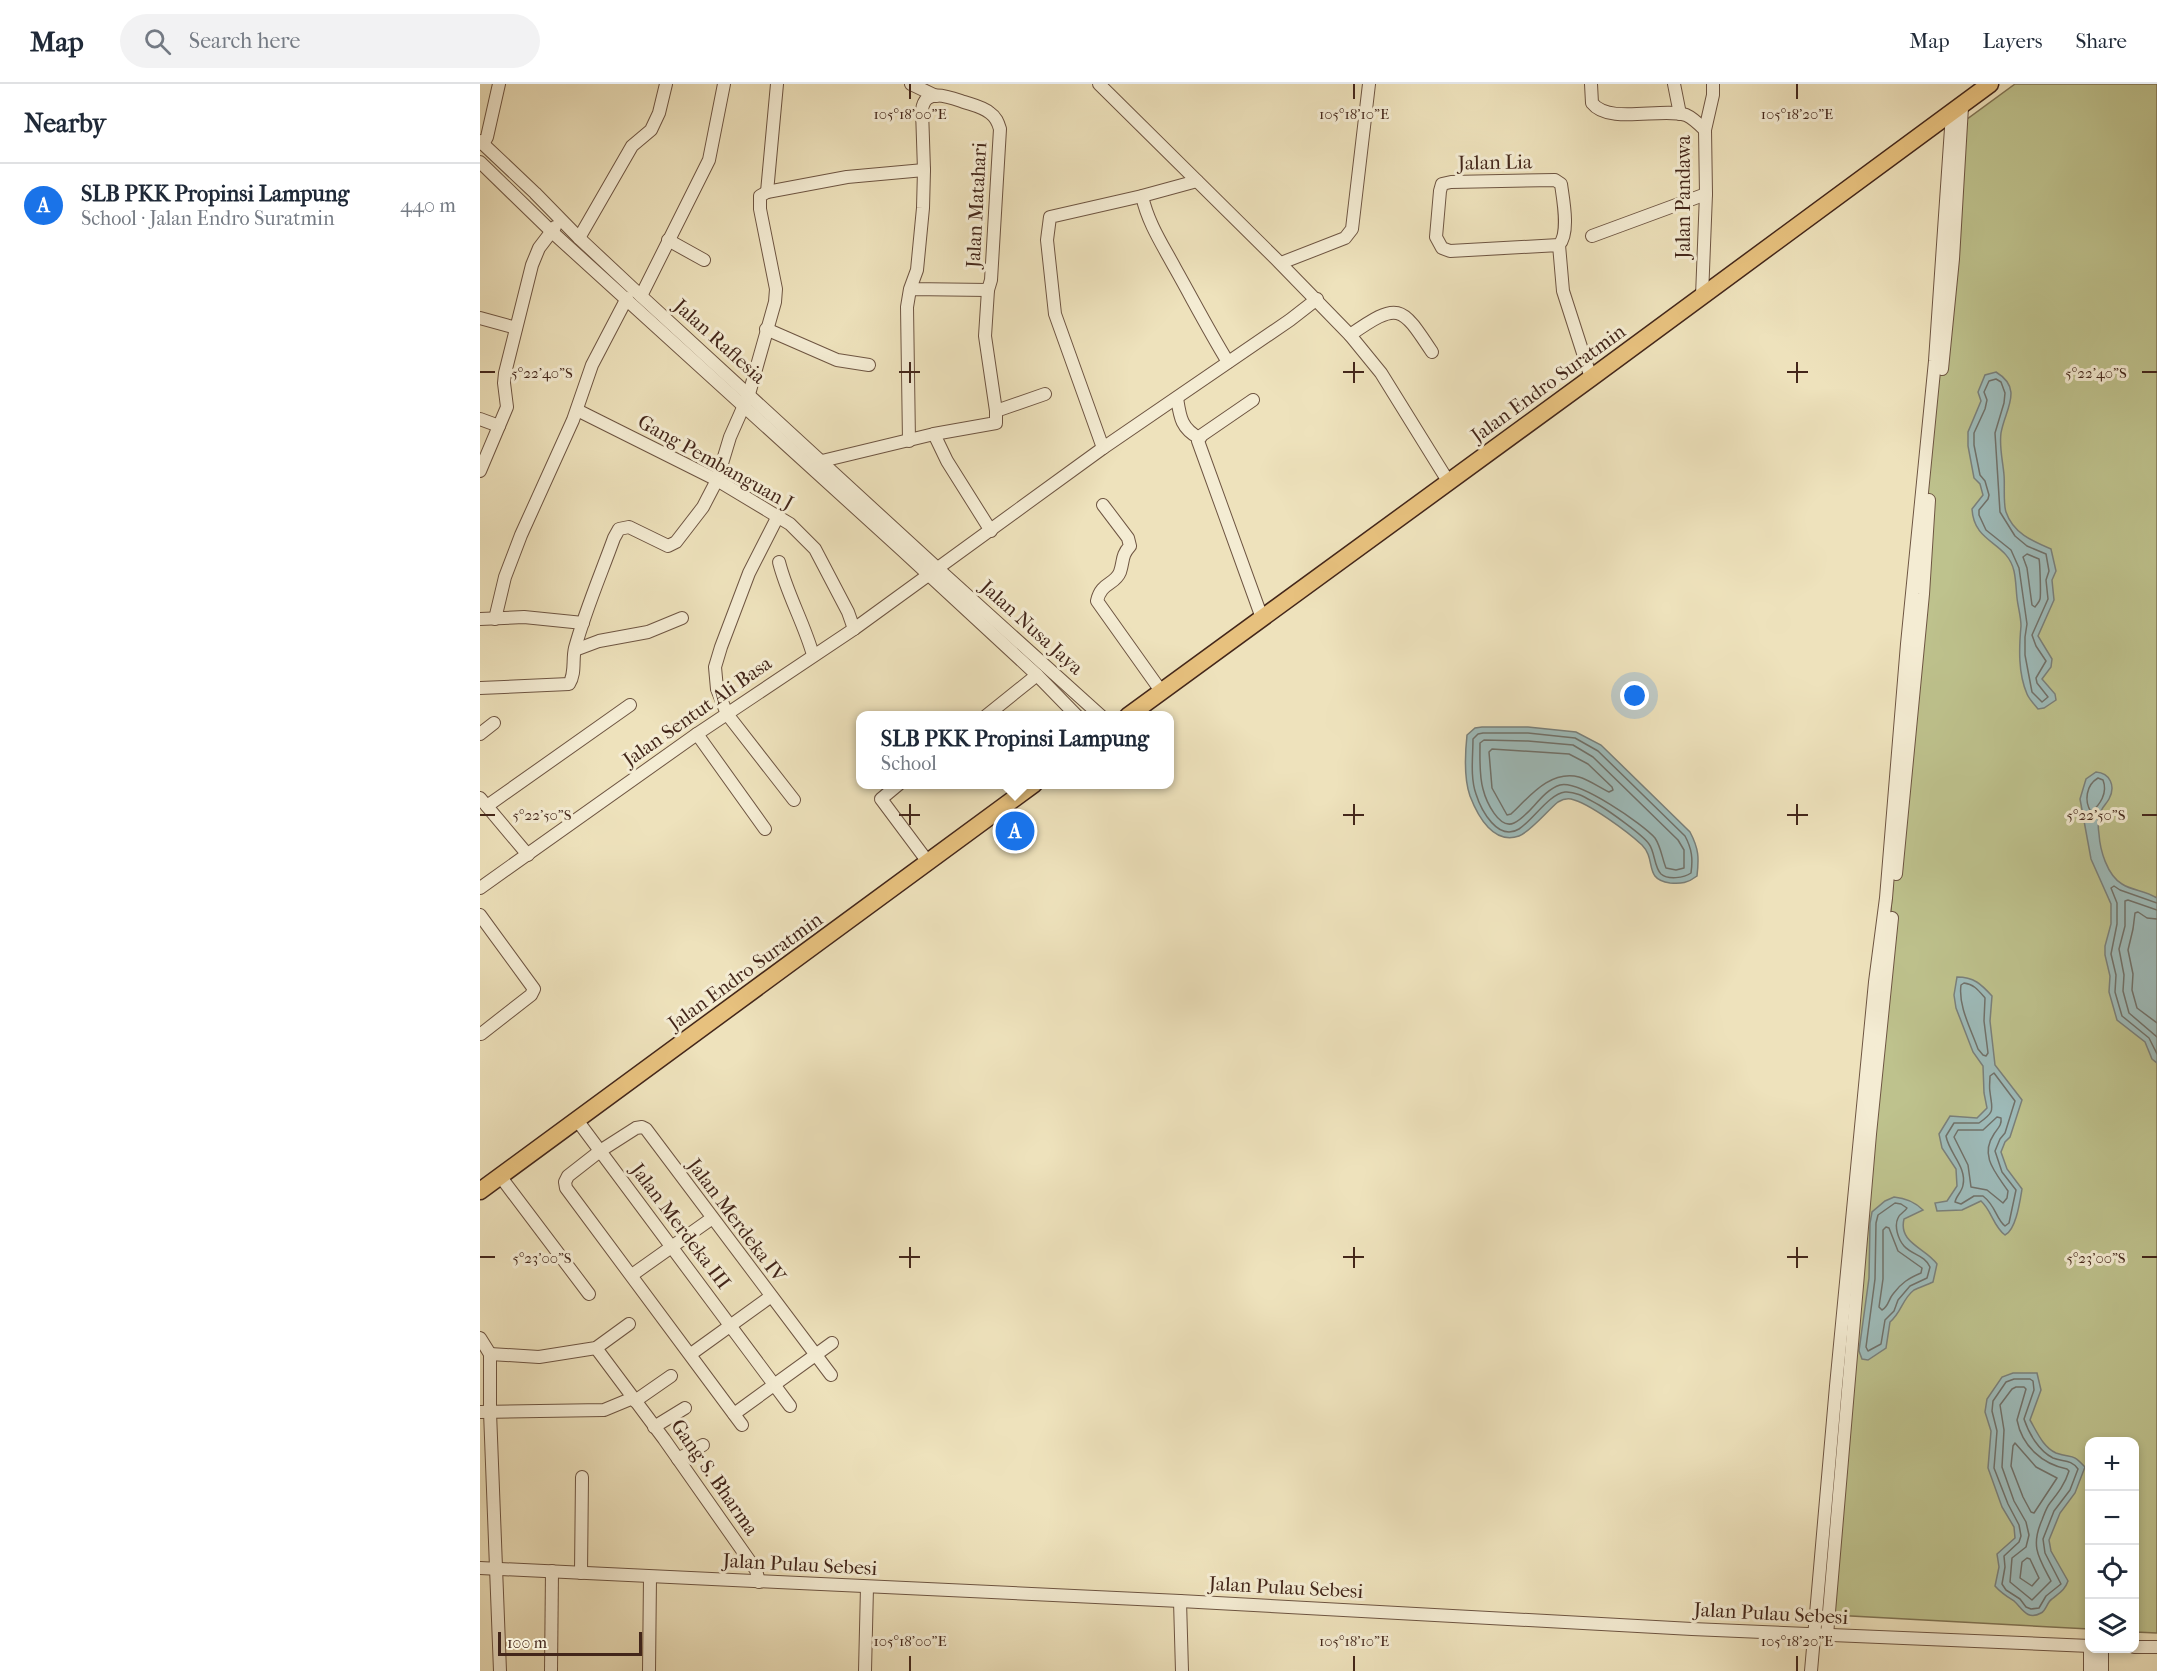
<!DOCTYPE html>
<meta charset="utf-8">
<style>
body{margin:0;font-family:"IM FELL French Canon",serif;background:#f2f2f3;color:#1f2937}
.controls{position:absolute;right:18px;bottom:18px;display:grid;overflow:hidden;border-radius:12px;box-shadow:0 3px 9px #0003}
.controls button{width:54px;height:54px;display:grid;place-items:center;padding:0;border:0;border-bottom:2px solid #e0e1e3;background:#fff;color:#1f2937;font:30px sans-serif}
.scale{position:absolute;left:18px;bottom:15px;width:144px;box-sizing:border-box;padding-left:6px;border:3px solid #43261a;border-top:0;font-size:16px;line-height:21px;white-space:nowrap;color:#43261a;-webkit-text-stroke:4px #f4ecd3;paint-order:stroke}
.you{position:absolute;left:1155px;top:612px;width:21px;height:21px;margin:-15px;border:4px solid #fff;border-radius:50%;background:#1a73e8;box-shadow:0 0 0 9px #1a73e833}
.badge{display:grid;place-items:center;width:39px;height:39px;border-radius:50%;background:#1a73e8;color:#fff;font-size:20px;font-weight:700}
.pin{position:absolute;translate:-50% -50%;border:3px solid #fff;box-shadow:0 2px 6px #0006}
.popup{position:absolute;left:376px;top:627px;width:318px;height:78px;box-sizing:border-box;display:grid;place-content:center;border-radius:12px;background:#fff;filter:drop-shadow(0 2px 4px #0005);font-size:20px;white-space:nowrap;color:#747a83}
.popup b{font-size:22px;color:#1f2937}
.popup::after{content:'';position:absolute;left:50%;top:100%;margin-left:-12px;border:12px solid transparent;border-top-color:#fff}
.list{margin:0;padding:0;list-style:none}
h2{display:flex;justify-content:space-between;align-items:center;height:78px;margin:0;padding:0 24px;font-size:26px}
h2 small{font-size:20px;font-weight:400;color:#747a83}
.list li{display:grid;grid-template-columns:39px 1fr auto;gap:18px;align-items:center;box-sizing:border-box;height:84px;padding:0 24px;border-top:2px solid #e0e1e3}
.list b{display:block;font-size:22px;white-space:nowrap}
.list p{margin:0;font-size:20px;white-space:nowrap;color:#747a83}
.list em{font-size:20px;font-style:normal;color:#747a83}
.icon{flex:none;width:33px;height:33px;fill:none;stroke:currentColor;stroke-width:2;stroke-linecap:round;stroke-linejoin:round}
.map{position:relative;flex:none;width:1677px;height:1587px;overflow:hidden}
header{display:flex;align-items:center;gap:36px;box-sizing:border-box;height:84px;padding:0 30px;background:#fff;border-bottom:2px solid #e0e1e3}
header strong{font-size:28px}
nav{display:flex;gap:33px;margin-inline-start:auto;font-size:21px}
.search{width:420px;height:54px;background:#f2f2f3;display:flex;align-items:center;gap:15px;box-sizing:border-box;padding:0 21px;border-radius:33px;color:#747a83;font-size:22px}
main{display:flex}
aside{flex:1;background:#fff}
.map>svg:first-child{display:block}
.green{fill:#bec28d;stroke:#807454;stroke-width:1.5}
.water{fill:#9ebcbb;stroke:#7a807b;stroke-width:1.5}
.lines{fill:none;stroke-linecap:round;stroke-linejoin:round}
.shore{stroke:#70716a;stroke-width:1.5}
.minor-casing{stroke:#6e5542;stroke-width:14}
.major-casing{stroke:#43261a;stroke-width:19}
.minor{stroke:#f4ecd3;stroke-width:12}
.major{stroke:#e7c17e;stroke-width:16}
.ticks{fill:none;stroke:#43261a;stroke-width:2}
.labels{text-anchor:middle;stroke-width:6;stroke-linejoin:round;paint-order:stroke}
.street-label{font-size:20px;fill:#43261a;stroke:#f4ecd3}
.ticks-label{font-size:15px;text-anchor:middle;fill:#43261a;stroke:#f4ecd3;stroke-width:6;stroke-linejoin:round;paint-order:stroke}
</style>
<header>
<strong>Map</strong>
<div class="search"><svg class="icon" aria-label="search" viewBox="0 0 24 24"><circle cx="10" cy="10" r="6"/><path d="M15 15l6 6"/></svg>Search here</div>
<nav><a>Map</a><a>Layers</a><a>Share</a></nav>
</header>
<main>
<aside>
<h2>Nearby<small></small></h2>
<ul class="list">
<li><span class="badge">A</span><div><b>SLB PKK Propinsi Lampung</b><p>School · Jalan Endro Suratmin</p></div><em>440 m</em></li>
</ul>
</aside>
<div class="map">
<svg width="1677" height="1587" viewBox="0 0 1677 1587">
<rect width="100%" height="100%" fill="#eee2bc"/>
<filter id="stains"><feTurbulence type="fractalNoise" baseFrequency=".00333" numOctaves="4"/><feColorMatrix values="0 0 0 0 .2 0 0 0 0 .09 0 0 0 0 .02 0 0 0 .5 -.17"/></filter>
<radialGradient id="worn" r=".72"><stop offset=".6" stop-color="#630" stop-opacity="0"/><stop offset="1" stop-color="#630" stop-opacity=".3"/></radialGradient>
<path class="green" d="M 1535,0 L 1677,0 L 1677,1549 L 1655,1548 L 1654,1358 L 1610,1358 L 1609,1545 L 1353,1531 L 1475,44 Z"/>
<g class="water">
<path d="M 1516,288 C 1544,305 1525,325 1521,349 C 1519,363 1523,378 1524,391 C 1525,401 1523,419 1526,428 C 1533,449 1552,457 1571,465 L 1576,487 L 1572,496 L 1574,516 L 1558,552 L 1572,575 L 1571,583 L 1562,595 L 1575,610 L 1576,616 L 1564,624 L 1558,625 C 1554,620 1549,615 1547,610 C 1538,589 1539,564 1541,542 C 1541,533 1538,523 1537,514 C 1536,505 1536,496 1534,487 C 1527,457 1494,460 1492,425 L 1503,411 L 1500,400 L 1494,394 L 1488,362 L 1488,348 L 1501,317 L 1498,308 L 1505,291 Z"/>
<path d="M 1002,643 L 1048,643 L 1096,648 L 1121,661 L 1210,748 C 1219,765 1219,774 1217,792 C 1208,799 1201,800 1190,799 C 1163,795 1177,776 1162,761 C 1148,748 1109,719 1091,715 C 1086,714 1083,715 1078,718 C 1068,726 1050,748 1039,752 C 1014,761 998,733 990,712 C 984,695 985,670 987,651 L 995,644 Z"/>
<path d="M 1616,688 C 1630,689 1636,702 1629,715 C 1627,719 1623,722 1621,727 C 1617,733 1618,743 1619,750 C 1620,766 1627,791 1642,800 C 1653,807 1664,806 1677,814 L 1677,979 L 1672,975 L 1665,958 L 1637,936 L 1629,908 L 1630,892 L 1625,871 L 1625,862 L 1631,840 L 1631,820 L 1611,775 L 1600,715 L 1606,695 Z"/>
<path d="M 1477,893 C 1494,893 1501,900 1512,912 L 1510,937 L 1515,981 L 1542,1016 L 1530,1053 L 1525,1058 L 1521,1068 L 1527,1085 L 1542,1105 C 1540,1117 1536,1146 1525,1151 C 1513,1142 1512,1127 1501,1117 L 1482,1126 L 1457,1127 L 1455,1119 L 1467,1117 L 1477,1102 L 1476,1085 L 1462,1064 L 1459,1050 L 1470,1032 L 1497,1034 L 1507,1024 L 1504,1009 L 1503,982 L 1493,968 L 1476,924 L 1474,911 Z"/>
<path d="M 1414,1113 C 1425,1114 1435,1118 1443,1126 L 1424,1135 C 1418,1159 1446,1164 1457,1180 L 1453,1198 C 1447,1201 1440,1203 1434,1206 C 1422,1215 1422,1228 1410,1238 L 1406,1264 L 1388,1276 L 1382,1275 L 1379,1267 L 1389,1194 L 1390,1139 L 1392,1128 L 1405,1117 Z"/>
<path d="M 1533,1289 L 1557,1289 L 1561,1306 L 1550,1336 C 1557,1348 1563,1363 1576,1369 C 1593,1375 1591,1368 1605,1383 L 1595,1409 L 1580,1429 L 1569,1456 L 1571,1467 L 1588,1497 C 1585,1506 1579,1509 1572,1515 C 1567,1518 1566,1527 1561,1529 C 1547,1537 1542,1524 1534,1517 C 1526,1512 1521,1509 1515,1502 L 1519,1483 L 1517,1470 L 1535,1454 L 1534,1443 L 1522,1423 L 1508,1384 L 1511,1347 L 1505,1328 L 1507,1315 L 1522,1293 Z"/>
</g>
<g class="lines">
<g class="shore">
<path d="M 1516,295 L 1521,298 L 1525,309 L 1524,319 L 1515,349 L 1520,428 L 1535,452 L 1547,462 L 1566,470 L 1569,487 L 1566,496 L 1568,515 L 1552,551 L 1556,562 L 1566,577 L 1556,594 L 1557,599 L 1568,613 L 1562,618 L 1552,608 L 1545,571 L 1545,553 L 1547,540 L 1539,484 L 1531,466 L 1506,446 L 1499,431 L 1499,426 L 1508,415 L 1509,411 L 1505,397 L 1500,391 L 1494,361 L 1494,349 L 1505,325 L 1507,316 L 1504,308 L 1509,297 Z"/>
<path d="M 1547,470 L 1559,475 C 1560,479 1561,511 1560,515 C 1559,519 1557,520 1555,523 L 1552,521 L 1547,484 L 1543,473 Z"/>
<path d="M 1003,649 L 1048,649 L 1095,654 L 1118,667 L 1205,752 C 1212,765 1213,775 1211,789 C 1204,794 1188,796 1181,790 C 1174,783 1175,768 1169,760 C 1163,751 1129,727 1119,721 C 1109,716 1097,707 1085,708 C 1069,710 1053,736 1039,745 C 1018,758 1001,726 996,710 C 990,693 993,672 993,655 L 998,650 Z"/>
<path d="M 1004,656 L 1048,657 L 1093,661 L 1113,673 L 1198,756 L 1204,766 L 1204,784 L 1196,786 L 1186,784 C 1182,774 1181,763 1175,754 C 1163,740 1099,696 1080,701 C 1061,707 1051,731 1034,739 C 1019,746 1006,717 1003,705 C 999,691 1000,675 1000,659 Z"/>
<path d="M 1012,665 L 1089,670 L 1108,680 L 1132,703 L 1133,706 L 1129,708 C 1119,703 1109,696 1099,693 C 1070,686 1050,712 1031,730 L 1027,731 L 1012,704 L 1009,668 Z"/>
<path d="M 1618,694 L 1623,696 C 1628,709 1620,721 1611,728 C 1604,717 1606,701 1618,694 Z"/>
<path d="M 1677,819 L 1640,806 L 1634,802 L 1631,804 L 1637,819 L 1637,840 L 1631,870 L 1636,891 L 1635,908 L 1642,932 L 1669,954 L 1677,970"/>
<path d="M 1677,826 L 1648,816 L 1645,817 L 1645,842 L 1639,865 L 1644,891 L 1643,907 L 1649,929 L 1677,953"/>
<path d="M 1677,835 L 1667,834 L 1658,828 L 1655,829 L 1653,845 L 1648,866 L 1653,890 L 1652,906 L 1657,924 L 1677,939"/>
<path d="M 1484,899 C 1494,900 1499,907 1505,914 L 1504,937 L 1508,969 L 1506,972 L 1503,971 L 1498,965 C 1491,945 1478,922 1481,901 Z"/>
<path d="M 1514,989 L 1535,1017 L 1525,1049 L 1520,1055 L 1515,1067 L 1522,1088 L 1536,1106 L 1529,1139 L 1525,1142 C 1516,1135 1516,1122 1503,1112 L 1494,1112 L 1481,1120 L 1475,1118 C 1476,1112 1482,1108 1483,1101 C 1487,1083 1469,1069 1466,1052 L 1474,1039 L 1499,1039 C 1516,1027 1512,1026 1510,1008 C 1509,1003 1510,997 1510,992 Z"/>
<path d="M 1517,1033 L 1521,1034 C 1522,1041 1518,1044 1514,1050 C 1499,1072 1516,1089 1528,1107 L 1527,1114 L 1523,1119 L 1507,1106 L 1491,1103 L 1488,1081 L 1474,1053 L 1478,1046 L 1503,1046 Z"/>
<path d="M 1415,1119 L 1421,1120 L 1427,1124 C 1425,1128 1420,1129 1418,1134 C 1414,1142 1418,1155 1424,1162 C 1432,1171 1445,1171 1450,1183 L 1447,1194 L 1430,1202 L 1418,1216 L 1414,1227 L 1405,1236 L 1401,1260 L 1388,1267 L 1386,1263 L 1395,1195 L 1396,1139 L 1398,1131 Z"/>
<path d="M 1406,1143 L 1409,1144 L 1418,1167 L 1442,1184 L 1441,1189 C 1429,1194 1421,1199 1413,1210 C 1408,1216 1409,1222 1402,1226 L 1399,1223 L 1403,1195 L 1403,1146 Z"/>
<path d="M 1534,1295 L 1550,1295 L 1553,1297 L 1554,1306 L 1544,1335 C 1549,1350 1559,1367 1573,1374 C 1583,1378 1591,1375 1598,1385 L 1590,1406 L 1574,1427 L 1563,1455 L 1565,1469 L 1581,1500 L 1566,1512 L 1559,1524 L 1551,1525 L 1546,1523 L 1540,1515 L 1526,1506 L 1522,1500 L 1525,1483 L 1524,1472 L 1539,1458 L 1541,1452 L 1539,1441 L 1528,1420 L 1514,1384 L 1517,1347 L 1512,1327 L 1513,1317 L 1526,1298 Z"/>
<path d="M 1536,1303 L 1544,1303 L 1546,1305 L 1537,1336 C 1542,1362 1562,1380 1587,1385 L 1589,1387 C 1585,1400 1578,1409 1570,1419 C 1566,1424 1564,1431 1562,1436 C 1550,1463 1559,1474 1571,1497 L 1552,1516 L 1530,1498 L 1532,1474 L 1546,1463 L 1549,1451 L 1546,1438 L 1534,1417 L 1522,1383 L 1524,1346 L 1520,1321 L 1532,1305 Z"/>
<path d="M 1535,1359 L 1556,1383 L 1577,1394 L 1554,1429 L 1551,1428 L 1543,1413 L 1531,1382 L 1533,1362 Z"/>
<path d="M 1547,1474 L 1550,1475 L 1559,1494 L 1552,1502 L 1540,1494 L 1542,1478 Z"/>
</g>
<g class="minor-casing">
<g id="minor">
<path d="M 431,0 L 456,12"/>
<path d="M 619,0 L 796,175 L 870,251 L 901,289 L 968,397"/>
<path d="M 1111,0 L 1112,19 C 1129,41 1182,23 1206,31 C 1213,34 1219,40 1225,46 L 1226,110 L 1222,212"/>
<path d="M 1194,0 L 1200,30"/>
<path d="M 1225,46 L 1233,11 L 1233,0"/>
<path d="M 0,57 L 55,109 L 99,154 L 161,212 L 457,484 L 621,632"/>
<path d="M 3,60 L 7,53 L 19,0"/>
<path d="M 0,78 L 71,147 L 422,466 L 557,591 L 597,632"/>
<path d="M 287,108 L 297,0"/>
<path d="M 662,112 C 668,139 682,160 695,184 C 713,216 729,247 748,278"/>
<path d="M 1112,152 L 1226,110"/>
<path d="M 99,154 L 152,62 L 171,46 L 179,29 L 186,0"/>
<path d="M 188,156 L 224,176"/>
<path d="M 1079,161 L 970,167 L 962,164 L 956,153 L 960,107 L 962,100 L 971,98 L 1075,96 L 1081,100 C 1083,115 1090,149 1079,161 L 1083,207 L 1111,294"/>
<path d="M 801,179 L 865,154 L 872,145 L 889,0"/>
<path d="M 161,212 L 229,76 L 244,0"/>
<path d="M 0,234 L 36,244"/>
<path d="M 286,245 L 357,276 L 389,281"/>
<path d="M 870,251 C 919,217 921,221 952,268"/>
<path d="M 1462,285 L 1473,175 L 1482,23"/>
<path d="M 697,314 C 700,333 701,344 719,354"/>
<path d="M 773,316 L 722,351 L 718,357 L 782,534"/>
<path d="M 97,326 L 237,396 L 310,440 L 335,465 L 368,528 L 374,545"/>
<path d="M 516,327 L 565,310"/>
<path d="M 0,335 L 19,342"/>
<path d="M 454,350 L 467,377 L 511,447"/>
<path d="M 429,357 L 427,223 L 430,205 L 437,186 L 443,124 L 444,86 L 442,26 C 445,3 469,13 484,18 C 493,21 503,23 510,29 C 516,33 518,38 520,45 L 511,196 L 508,206 L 430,205"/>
<path d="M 623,364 L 575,230 L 567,156 L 570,133 L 662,112 L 717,97"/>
<path d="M 338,380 L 342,377 L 454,350 L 516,339 L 516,327 L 505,252 L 508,206"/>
<path d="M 0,387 L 27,323 L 24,299 L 25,289 L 52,181 L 59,164 L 75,143"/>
<path d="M 623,421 L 648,454 L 650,462 C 641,472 644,476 640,488 C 635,501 621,498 617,517 L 681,607"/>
<path d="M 298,432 L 269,489 L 241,563 L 235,583 L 237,605 L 247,630 L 314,716"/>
<path d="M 299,478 C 307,510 324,539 333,571"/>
<path d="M 0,535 L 44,533 L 103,539"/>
<path d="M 15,535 L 25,493 L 41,451 L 93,336 L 112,281 L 147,214"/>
<path d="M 95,566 L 119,557 L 168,548 L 202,534"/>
<path d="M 0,604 L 89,600 C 96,589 92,576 95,564 C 105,527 121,490 134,454 L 139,445 L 149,443 L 188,462 L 196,458 L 223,423 L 237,396 L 250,353 L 269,310 L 295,218 L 296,205 L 280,125 L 280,112 L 287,108 L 367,93 L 444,86"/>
<path d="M 506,632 L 557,591"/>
<path d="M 0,650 L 14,639"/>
<path d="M 217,650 L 285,745"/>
<path d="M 419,700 L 401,715 L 448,778"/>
<path d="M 0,714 L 48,771"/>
<path d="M 7,722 L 150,621"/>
<path d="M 1416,790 L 1443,510 L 1449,416"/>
<path d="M 0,804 L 217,650 L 374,545 L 623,364 L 810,236 L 837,215"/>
<path d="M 0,831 L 54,905 L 51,911 L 1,950"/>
<path d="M 97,1036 L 310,1322"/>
<path d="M 20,1092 L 109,1210"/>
<path d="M 152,1191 L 231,1135"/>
<path d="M 0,1254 L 10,1270 L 10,1328 L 20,1587"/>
<path d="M 116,1264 L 184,1355 L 276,1486 L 279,1498"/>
<path d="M 10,1270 L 59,1273 L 116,1264 L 149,1240"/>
<path d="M 211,1270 L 290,1213"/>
<path d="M 155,1317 L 191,1292"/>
<path d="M 0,1328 L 124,1326 L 153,1314"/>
<path d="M 254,1330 L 352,1259"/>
<path d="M 262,1341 L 86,1104 L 85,1098 L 88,1092 L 120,1067 L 156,1044 L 162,1043 L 166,1045 L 351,1291"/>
<path d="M 174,1343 L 205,1324"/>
<path d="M 198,1375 L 223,1361"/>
<path d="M 0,1484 L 700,1517 L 1212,1545 L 1610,1562"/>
<path d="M 101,1489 L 102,1393"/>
<path d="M 700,1517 L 702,1587"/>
<path d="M 1347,1551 L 1390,1050 L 1412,834"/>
<path d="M 1654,1563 L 1677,1563"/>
<path d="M 1610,1564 L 1610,1587"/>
<path d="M 71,1587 L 72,1487"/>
<path d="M 169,1587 L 170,1493"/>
<path d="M 385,1587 L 387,1503"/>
<path d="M 1331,1587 L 1356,1302 L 1395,898 L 1406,814 L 1427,560 L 1455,277 L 1472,30"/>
<path d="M 1622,1587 L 1622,1564"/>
</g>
</g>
<g class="major-casing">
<g id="major">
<path d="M 648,632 L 1111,294 L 1510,0"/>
<path d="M 0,1107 L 554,700"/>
</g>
</g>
<use href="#minor" class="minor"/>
<use href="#major" class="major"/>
</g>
<path class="ticks" d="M 430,0 L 430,15M 874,0 L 874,15M 1317,0 L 1317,15M 430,278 L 430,299M 874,278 L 874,299M 1317,278 L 1317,299M 0,288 L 15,288M 419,288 L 440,288M 863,288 L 884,288M 1307,288 L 1328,288M 1662,288 L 1677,288M 430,720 L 430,741M 874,720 L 874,741M 1317,720 L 1317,741M 0,731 L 15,731M 419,731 L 440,731M 863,731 L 884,731M 1307,731 L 1328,731M 1662,731 L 1677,731M 430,1163 L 430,1184M 874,1163 L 874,1184M 1317,1163 L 1317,1184M 0,1173 L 15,1173M 419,1173 L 440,1173M 863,1173 L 884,1173M 1307,1173 L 1328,1173M 1662,1173 L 1677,1173M 430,1572 L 430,1587M 874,1572 L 874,1587M 1317,1572 L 1317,1587"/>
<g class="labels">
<g class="street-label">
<text transform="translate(1015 78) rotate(-1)" y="7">Jalan Lia</text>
<text transform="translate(1203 113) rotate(-90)" y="7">Jalan Pandawa</text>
<text transform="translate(496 121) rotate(-87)" y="7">Jalan Matahari</text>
<text transform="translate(240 257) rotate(42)" y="7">Jalan Raflesia</text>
<text transform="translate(1068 299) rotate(-36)" y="7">Jalan Endro Suratmin</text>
<text transform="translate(236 378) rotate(29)" y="7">Gang Pembanguan J</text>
<text transform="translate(552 543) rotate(42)" y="7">Jalan Nusa Jaya</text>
<text transform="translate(217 627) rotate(-35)" y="7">Jalan Sentut Ali Basa</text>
<text transform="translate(265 887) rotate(-36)" y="7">Jalan Endro Suratmin</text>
<text transform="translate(257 1136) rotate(53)" y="7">Jalan Merdeka IV</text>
<text transform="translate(201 1142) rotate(53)" y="7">Jalan Merdeka III</text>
<text transform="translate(235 1393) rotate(55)" y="7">Gang S. Bharma</text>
<text transform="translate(320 1480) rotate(3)" y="7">Jalan Pulau Sebesi</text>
<text transform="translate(806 1503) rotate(3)" y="7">Jalan Pulau Sebesi</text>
<text transform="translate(1291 1529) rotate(3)" y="7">Jalan Pulau Sebesi</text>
</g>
</g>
<g class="ticks-label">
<text x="430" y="35">105°18'00"E</text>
<text x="874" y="35">105°18'10"E</text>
<text x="1317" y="35">105°18'20"E</text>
<text x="62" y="294">5°22'40"S</text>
<text x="1616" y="294">5°22'40"S</text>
<text x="62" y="736">5°22'50"S</text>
<text x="1616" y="736">5°22'50"S</text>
<text x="62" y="1179">5°23'00"S</text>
<text x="1616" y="1179">5°23'00"S</text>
<text x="430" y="1562">105°18'00"E</text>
<text x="874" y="1562">105°18'10"E</text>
<text x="1317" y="1562">105°18'20"E</text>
</g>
<rect width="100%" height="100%" filter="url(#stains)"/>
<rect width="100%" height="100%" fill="url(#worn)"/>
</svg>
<div class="controls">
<button>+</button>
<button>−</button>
<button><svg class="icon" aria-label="locate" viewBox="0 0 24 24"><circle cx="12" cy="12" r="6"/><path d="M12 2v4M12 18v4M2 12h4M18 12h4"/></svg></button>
<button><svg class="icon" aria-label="layers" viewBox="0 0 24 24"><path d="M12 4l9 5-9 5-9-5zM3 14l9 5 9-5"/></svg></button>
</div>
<div class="scale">100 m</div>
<div class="you"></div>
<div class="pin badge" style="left:535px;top:747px">A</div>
<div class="popup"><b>SLB PKK Propinsi Lampung</b>School</div>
</div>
</main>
